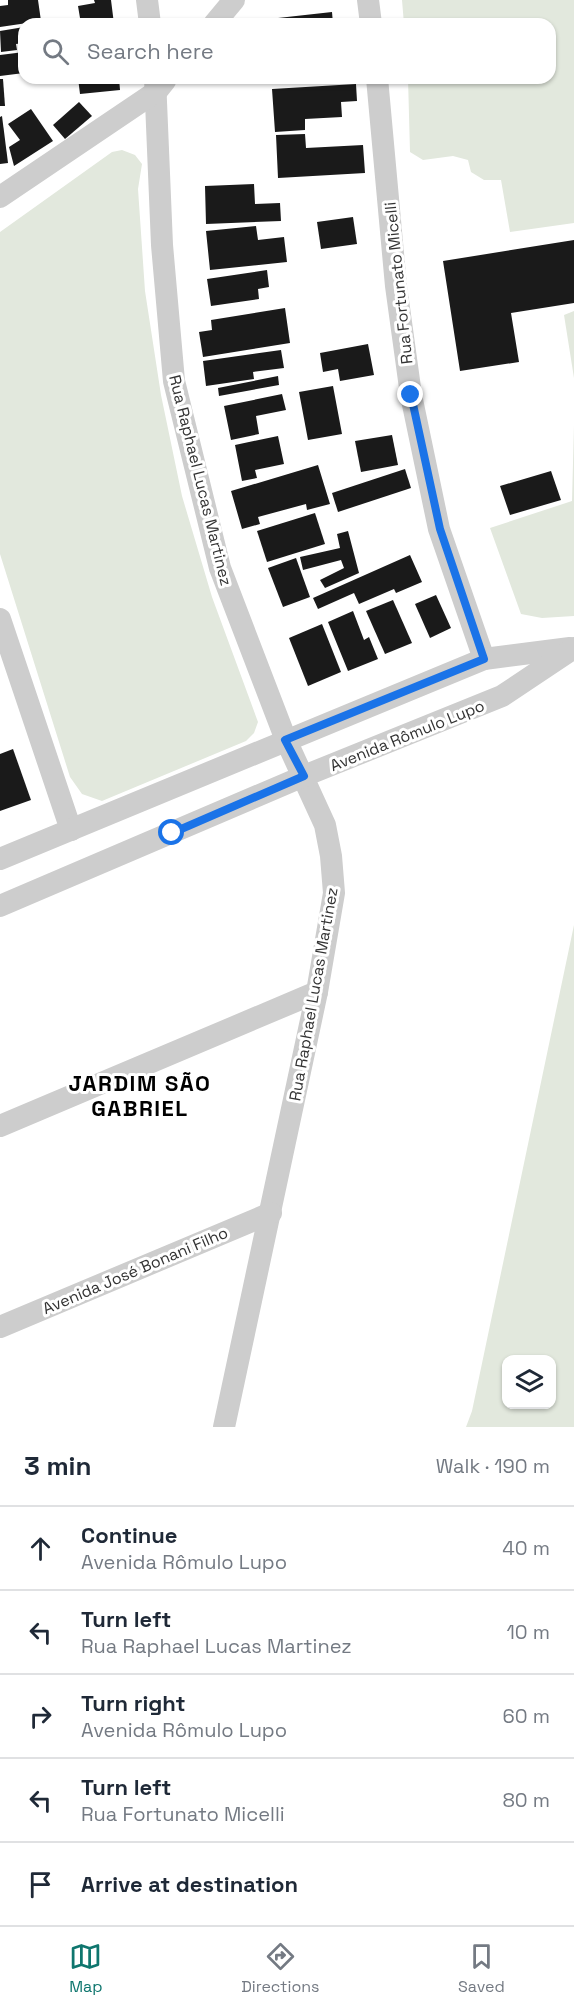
<!DOCTYPE html>
<meta charset="utf-8">
<style>
body{margin:0;font-family:"Space Grotesk",sans-serif;background:#f2f2f3;color:#1f2937}
.controls{position:absolute;right:18px;bottom:18px;display:grid;overflow:hidden;border-radius:12px;box-shadow:0 2px 4px #0004}
.controls button{width:54px;height:54px;display:grid;place-items:center;padding:0;border:0;border-bottom:2px solid #e0e1e3;background:#fff;color:#1f2937;font:30px sans-serif}
.stop{position:absolute;width:18px;height:18px;margin:-14px;border:4px solid #1a73e8;border-radius:50%;background:#fff}
.stop.end{background:#1a73e8;border-color:#fff;box-shadow:0 2px 6px #0008}
.list{margin:0;padding:0;list-style:none}
h2{display:flex;justify-content:space-between;align-items:center;height:78px;margin:0;padding:0 24px;font-size:26px}
h2 small{font-size:20px;font-weight:400;color:#747a83}
.list li{display:grid;grid-template-columns:39px 1fr auto;gap:18px;align-items:center;box-sizing:border-box;height:84px;padding:0 24px;border-top:2px solid #e0e1e3}
.list b{display:block;font-size:22px;white-space:nowrap}
.list p{margin:0;font-size:20px;white-space:nowrap;color:#747a83}
.list em{font-size:20px;font-style:normal;color:#747a83}
.icon{flex:none;width:33px;height:33px;fill:none;stroke:currentColor;stroke-width:2;stroke-linecap:round;stroke-linejoin:round}
.map{position:relative;flex:none;width:574px;height:1427px;overflow:hidden}
.search{position:absolute;background:#fff;box-shadow:0 2px 4px #0004;left:18px;right:18px;top:18px;height:66px;display:flex;align-items:center;gap:15px;box-sizing:border-box;padding:0 21px;border-radius:18px;color:#747a83;font-size:22px}
.sheet{height:498px;background:#fff}
nav{display:flex;justify-content:space-around;align-items:center;box-sizing:border-box;height:84px;border-top:2px solid #e0e1e3;background:#fff;font-size:16px;color:#747a83}
nav a{display:grid;justify-items:center;gap:3px}
nav .on{color:#0f766e}
.map>svg:first-child{display:block}
.green{fill:#e2e8dd;fill-rule:evenodd}
.building{fill:#1a1a1a}
.lines{fill:none;stroke-linecap:round;stroke-linejoin:round}
.minor{stroke:#cdcdcd;stroke-width:22}
.route{stroke:#1a73e8;stroke-width:8}
.labels{text-anchor:middle;stroke-width:6;stroke-linejoin:round;paint-order:stroke}
.street-label{font-size:16px;fill:#333;stroke:#fff}
.district-label{font-size:22px;font-weight:bold;letter-spacing:1.5px;fill:#000;stroke:#fff}
</style>
<div class="map">
<svg width="574" height="1427" viewBox="0 0 574 1427">
<rect width="100%" height="100%" fill="#fff"/>
<g class="green">
<path d="M 402,0 L 574,0 L 574,223 L 510,232 L 501,180 L 484,180 L 471,172 L 468,160 L 453,156 L 423,160 L 410,152 L 408,78 L 550,78 L 550,24 L 404,24 Z"/>
<path d="M 122,150 L 135,155 L 142,164 L 138,189 L 145,291 L 161,395 L 182,496 L 212,597 L 258,722 L 254,733 L 246,741 L 102,801 L 82,794 L 70,777 L 0,554 L 0,232 L 112,152 Z"/>
<path d="M 574,311 L 574,378 L 564,315 Z"/>
<path d="M 574,425 L 574,616 L 542,618 L 521,614 L 490,528 L 572,501 Z"/>
<path d="M 574,925 L 574,1427 L 466,1427 L 472,1411 ZM 506,1360 L 552,1360 L 552,1404 L 506,1404 Z"/>
</g>
<g class="building">
<path d="M 8,0 L 38,0 L 41,21 L 0,27 L 0,6 L 8,5 Z"/>
<path d="M 94,0 L 111,0 L 114,24 L 81,24 L 78,6 L 95,3 Z"/>
<path d="M 332,12 L 333,24 L 270,24 L 269,19 Z"/>
<path d="M 24,27 L 24,43 L 16,44 L 17,50 L 1,52 L 0,31 Z"/>
<path d="M 24,52 L 24,73 L 0,76 L 0,55 Z"/>
<path d="M 78,78 L 119,78 L 120,90 L 80,94 Z"/>
<path d="M 0,79 L 3,79 L 5,106 L 0,106 Z"/>
<path d="M 356,84 L 357,101 L 341,102 L 342,117 L 305,119 L 305,130 L 275,132 L 272,89 Z"/>
<path d="M 79,102 L 92,116 L 65,139 L 53,125 Z"/>
<path d="M 31,109 L 53,141 L 14,166 L 9,147 L 20,140 L 8,124 Z"/>
<path d="M 2,116 L 8,163 L 0,164 L 0,117 Z"/>
<path d="M 305,134 L 306,148 L 363,145 L 365,173 L 278,178 L 276,135 Z"/>
<path d="M 254,184 L 255,204 L 280,203 L 281,221 L 206,224 L 205,186 Z"/>
<path d="M 353,217 L 357,244 L 321,249 L 317,222 Z"/>
<path d="M 256,226 L 258,240 L 284,237 L 287,262 L 210,270 L 206,231 Z"/>
<path d="M 574,240 L 574,303 L 511,313 L 519,362 L 460,371 L 443,261 Z"/>
<path d="M 267,270 L 269,287 L 258,289 L 259,299 L 211,306 L 207,279 Z"/>
<path d="M 285,308 L 290,343 L 203,357 L 199,332 L 212,330 L 211,320 Z"/>
<path d="M 368,344 L 374,375 L 340,381 L 338,369 L 323,372 L 320,353 Z"/>
<path d="M 281,350 L 284,368 L 253,372 L 254,379 L 206,386 L 203,361 Z"/>
<path d="M 278,376 L 279,385 L 219,396 L 218,388 Z"/>
<path d="M 333,386 L 342,434 L 308,440 L 299,392 Z"/>
<path d="M 282,394 L 286,410 L 256,416 L 259,434 L 231,440 L 224,406 Z"/>
<path d="M 392,435 L 398,465 L 361,472 L 355,441 Z"/>
<path d="M 278,436 L 284,464 L 255,470 L 257,478 L 242,481 L 235,445 Z"/>
<path d="M 318,465 L 330,504 L 307,510 L 306,504 L 258,517 L 260,524 L 242,529 L 231,491 Z"/>
<path d="M 405,469 L 411,488 L 338,512 L 332,493 Z"/>
<path d="M 551,471 L 561,500 L 510,515 L 500,486 Z"/>
<path d="M 315,513 L 325,544 L 267,562 L 257,531 Z"/>
<path d="M 348,531 L 359,573 L 325,588 L 320,580 L 344,568 L 341,560 L 303,570 L 300,557 L 340,548 L 337,534 Z"/>
<path d="M 410,555 L 422,582 L 396,593 L 394,589 L 359,604 L 354,593 L 318,609 L 313,598 Z"/>
<path d="M 296,558 L 310,597 L 283,607 L 268,568 Z"/>
<path d="M 436,595 L 451,628 L 430,638 L 415,604 Z"/>
<path d="M 393,600 L 412,643 L 385,654 L 366,611 Z"/>
<path d="M 353,611 L 364,640 L 369,637 L 378,659 L 348,671 L 328,622 Z"/>
<path d="M 322,624 L 341,672 L 308,686 L 289,638 Z"/>
<path d="M 13,749 L 31,800 L 0,811 L 0,754 Z"/>
</g>
<g class="lines">
<g class="minor">
<path d="M 147,0 L 150,24"/>
<path d="M 368,0 L 371,24"/>
<path d="M 214,24 L 234,0"/>
<path d="M 155,78 L 162,245 L 174,381 L 220,568 L 286,740 L 325,825 L 331,856 L 334,893 L 317,992 L 224,1427"/>
<path d="M 377,78 L 396,286 L 411,395 L 439,529 L 484,659"/>
<path d="M 0,197 L 157,91 L 165,81"/>
<path d="M 0,619 L 71,830"/>
<path d="M 0,859 L 484,659 L 570,648"/>
<path d="M 0,906 L 304,776 L 502,696 L 574,648"/>
<path d="M 0,1126 L 317,992"/>
<path d="M 0,1327 L 271,1213"/>
</g>
</g>
<g class="lines">
<path class="route" d="M 172,833 L 304,776 L 285,740 L 484,659 L 440,529 L 411,395"/>
</g>
<g class="labels">
<g class="street-label">
<text transform="translate(398 283) rotate(-96)" y="6">Rua Fortunato Micelli</text>
<text transform="translate(201 480) rotate(76)" y="6">Rua Raphael Lucas Martinez</text>
<text transform="translate(407 735) rotate(-22)" y="6">Avenida Rômulo Lupo</text>
<text transform="translate(313 994) rotate(-80)" y="6">Rua Raphael Lucas Martinez</text>
<text transform="translate(135 1270) rotate(-23)" y="6">Avenida José Bonani Filho</text>
</g>
<g class="district-label">
<text x="140" y="1091">JARDIM SÃO<tspan x="140" dy="25">GABRIEL</tspan></text>
</g>
</g>
</svg>
<div class="controls">
<button><svg class="icon" aria-label="layers" viewBox="0 0 24 24"><path d="M12 4l9 5-9 5-9-5zM3 14l9 5 9-5"/></svg></button>
</div>
<div class="stop" style="left:172px;top:833px"></div>
<div class="stop end" style="left:411px;top:395px"></div>
<div class="search"><svg class="icon" aria-label="search" viewBox="0 0 24 24"><circle cx="10" cy="10" r="6"/><path d="M15 15l6 6"/></svg>Search here</div>
</div>
<section class="sheet">
<h2>3 min<small>Walk · 190 m</small></h2>
<ul class="list">
<li><svg class="icon" aria-label="ahead" viewBox="0 0 24 24"><path d="M12 20V5M6 11l6-6 6 6"/></svg><div><b>Continue</b><p>Avenida Rômulo Lupo</p></div><em>40 m</em></li>
<li><svg class="icon" aria-label="left" viewBox="0 0 24 24"><path d="M17 20v-9H6M10 6l-5 5 5 5"/></svg><div><b>Turn left</b><p>Rua Raphael Lucas Martinez</p></div><em>10 m</em></li>
<li><svg class="icon" aria-label="right" viewBox="0 0 24 24"><path d="M7 20v-9h11M14 6l5 5-5 5"/></svg><div><b>Turn right</b><p>Avenida Rômulo Lupo</p></div><em>60 m</em></li>
<li><svg class="icon" aria-label="left" viewBox="0 0 24 24"><path d="M17 20v-9H6M10 6l-5 5 5 5"/></svg><div><b>Turn left</b><p>Rua Fortunato Micelli</p></div><em>80 m</em></li>
<li><svg class="icon" aria-label="arrive" viewBox="0 0 24 24"><path d="M6 21V4h12l-3 4 3 4H6"/></svg><div><b>Arrive at destination</b></div></li>
</ul>
</section>
<nav>
<a class="on"><svg class="icon" aria-label="map" viewBox="0 0 24 24"><path d="M3 6l6-2 6 2 6-2v14l-6 2-6-2-6 2zM9 4v14M15 6v14"/></svg>Map</a>
<a><svg class="icon" aria-label="directions" viewBox="0 0 24 24"><path d="M12 3l9 9-9 9-9-9zM9 14v-3h6M13 9l2 2-2 2"/></svg>Directions</a>
<a><svg class="icon" aria-label="saved" viewBox="0 0 24 24"><path d="M7 4h10v16l-5-4-5 4z"/></svg>Saved</a>
</nav>
